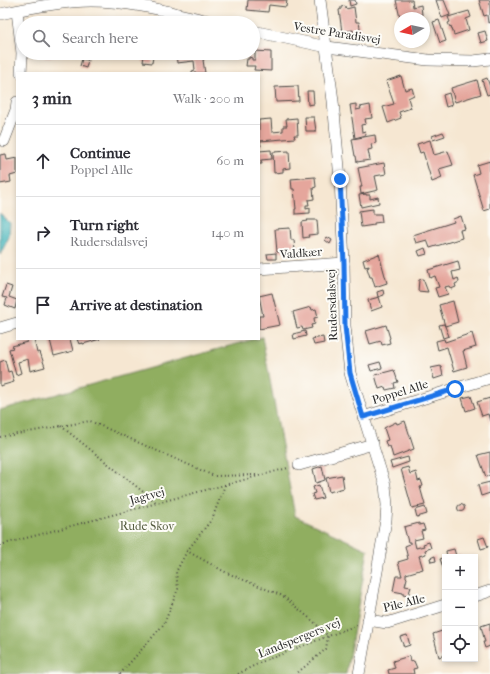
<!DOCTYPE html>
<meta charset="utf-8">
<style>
body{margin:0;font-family:"IM FELL French Canon",serif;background:#f2f2f3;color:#2b2b33}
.controls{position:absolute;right:12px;bottom:12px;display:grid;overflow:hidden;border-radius:0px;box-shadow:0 2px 6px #0003}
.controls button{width:36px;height:36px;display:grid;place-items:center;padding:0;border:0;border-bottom:1px solid #e1e1e2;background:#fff;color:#2b2b33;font:20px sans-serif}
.compass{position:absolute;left:394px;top:12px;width:36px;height:36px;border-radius:50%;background:#fff;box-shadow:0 2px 6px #0003;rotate:261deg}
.stop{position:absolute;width:12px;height:12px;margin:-9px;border:3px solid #1a73e8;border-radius:50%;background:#fff}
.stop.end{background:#1a73e8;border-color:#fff;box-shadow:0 1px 4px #0008}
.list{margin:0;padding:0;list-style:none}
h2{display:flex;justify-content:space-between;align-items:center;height:52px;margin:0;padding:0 16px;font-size:17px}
h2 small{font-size:13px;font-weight:400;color:#7c7c81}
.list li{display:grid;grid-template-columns:26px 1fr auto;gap:12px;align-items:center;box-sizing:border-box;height:72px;padding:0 16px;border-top:1px solid #e1e1e2}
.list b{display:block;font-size:15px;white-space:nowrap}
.list p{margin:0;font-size:13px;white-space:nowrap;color:#7c7c81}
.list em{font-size:13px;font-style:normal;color:#7c7c81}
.icon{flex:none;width:22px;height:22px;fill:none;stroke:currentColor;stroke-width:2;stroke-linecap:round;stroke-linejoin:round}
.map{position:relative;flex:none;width:490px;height:674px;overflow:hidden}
.search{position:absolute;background:#fff;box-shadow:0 2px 6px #0003;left:16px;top:16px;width:244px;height:44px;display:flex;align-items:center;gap:10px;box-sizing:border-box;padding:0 14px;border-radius:22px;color:#7c7c81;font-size:15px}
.panel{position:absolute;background:#fff;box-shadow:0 2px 6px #0003;left:16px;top:72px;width:244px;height:268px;border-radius:0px}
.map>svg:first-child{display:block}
.forest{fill:#90ae61;stroke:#5e6c46}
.water{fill:#41b2b8;stroke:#366e72}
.building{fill:#e5a69c}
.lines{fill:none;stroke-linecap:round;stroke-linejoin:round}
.minor-casing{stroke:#494744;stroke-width:12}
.path{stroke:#494744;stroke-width:2;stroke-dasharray:1 3;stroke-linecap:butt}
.minor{stroke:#fff;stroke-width:11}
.route{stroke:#1a73e8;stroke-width:5}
.labels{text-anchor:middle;stroke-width:4;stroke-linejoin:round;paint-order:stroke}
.street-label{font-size:12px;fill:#2b2b2b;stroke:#fdfcf7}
.park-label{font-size:12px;fill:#545b3f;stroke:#fdfcf7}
</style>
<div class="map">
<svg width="490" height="674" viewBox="0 0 490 674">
<rect width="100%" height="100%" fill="#fdfcf7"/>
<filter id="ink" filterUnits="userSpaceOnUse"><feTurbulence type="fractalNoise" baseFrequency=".025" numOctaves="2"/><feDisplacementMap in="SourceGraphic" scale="8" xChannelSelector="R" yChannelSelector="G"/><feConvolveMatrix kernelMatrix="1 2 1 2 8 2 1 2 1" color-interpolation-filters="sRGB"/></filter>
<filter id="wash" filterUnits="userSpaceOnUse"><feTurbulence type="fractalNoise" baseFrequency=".012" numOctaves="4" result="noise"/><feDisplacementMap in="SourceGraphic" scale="16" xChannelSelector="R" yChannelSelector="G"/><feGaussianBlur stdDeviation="0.9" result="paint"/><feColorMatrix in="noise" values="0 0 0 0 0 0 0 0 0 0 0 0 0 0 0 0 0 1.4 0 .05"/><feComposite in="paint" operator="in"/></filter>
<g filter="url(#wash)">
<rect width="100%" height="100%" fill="#f6e7d2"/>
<path class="forest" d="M 262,337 L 295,516 L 368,550 L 346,674 L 0,674 L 0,410 L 254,339 L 259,339 L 259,338 Z"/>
<path class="water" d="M 0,213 L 10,223 L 9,237 L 0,255 Z"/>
<g id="blocks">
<g class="building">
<path d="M 248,0 L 287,0 L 286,7 L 269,5 L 268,12 L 247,10 Z"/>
<path d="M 349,0 L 355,0 L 356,4 L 350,6 Z"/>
<path d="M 396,0 L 412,0 L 413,7 L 421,5 L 422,15 L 415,16 L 416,18 L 400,18 Z"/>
<path d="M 436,0 L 444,0 L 450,15 L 442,18 Z"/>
<path d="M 479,0 L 490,0 L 490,22 L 488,23 L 487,15 L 484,16 Z"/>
<path d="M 345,6 L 346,9 L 354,7 L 356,22 L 359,22 L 360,28 L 359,32 L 358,33 L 354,33 L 353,30 L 342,32 L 339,10 L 341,9 L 341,7 Z"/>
<path d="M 469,11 L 471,17 L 466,19 L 469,30 L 454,35 L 451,26 L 450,27 L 448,23 L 450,22 L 448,17 Z"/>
<path d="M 439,20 L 446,41 L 440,43 L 433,22 Z"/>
<path d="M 485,31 L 488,41 L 481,43 L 478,33 Z"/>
<path d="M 255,51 L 271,52 L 271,71 L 254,70 L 255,66 L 246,66 L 247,59 L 249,59 L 249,57 L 252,58 L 252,60 L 255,60 Z"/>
<path d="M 44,53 L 56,53 L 57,56 L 45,58 Z"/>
<path d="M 141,53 L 156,53 L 156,57 L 153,57 L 152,63 L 143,62 L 144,56 L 141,56 Z"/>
<path d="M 176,53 L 204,53 L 204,60 L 203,60 L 205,73 L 192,73 L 192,71 L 195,70 L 194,61 L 177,63 Z"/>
<path d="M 234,53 L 241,53 L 241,57 L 234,58 Z"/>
<path d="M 82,59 L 88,60 L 86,68 L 80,66 Z"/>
<path d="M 401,76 L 405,90 L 412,88 L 414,95 L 408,98 L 411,108 L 399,112 L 401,118 L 388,123 L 383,107 L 394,104 L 386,81 Z"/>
<path d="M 487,78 L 490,87 L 490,94 L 487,95 L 482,80 Z"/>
<path d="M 477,80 L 481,94 L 455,102 L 451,88 Z"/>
<path d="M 298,86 L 299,101 L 276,102 L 275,87 Z"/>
<path d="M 307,91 L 313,91 L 314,104 L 308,105 Z"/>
<path d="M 449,93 L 452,105 L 446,107 L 443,95 Z"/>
<path d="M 356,104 L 356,110 L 361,109 L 360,107 L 370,105 L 372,118 L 365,119 L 366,124 L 361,125 L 362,132 L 365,131 L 366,135 L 355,138 L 350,105 Z"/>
<path d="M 305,117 L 314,117 L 316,131 L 306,131 Z"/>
<path d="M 297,118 L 298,135 L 294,135 L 295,138 L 260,141 L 261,146 L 259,146 L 259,120 L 271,119 L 272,132 L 283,131 L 283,126 L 287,126 L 286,119 Z"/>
<path d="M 443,132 L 445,136 L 433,140 L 432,136 Z"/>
<path d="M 375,135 L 376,143 L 371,144 L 372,149 L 368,150 L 370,160 L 357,162 L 356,156 L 355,156 L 352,139 Z"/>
<path d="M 430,140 L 434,155 L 448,151 L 453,165 L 439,169 L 442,178 L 432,182 L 423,152 L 420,153 L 417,144 Z"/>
<path d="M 271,150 L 272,159 L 261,160 L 262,164 L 259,164 L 259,151 Z"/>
<path d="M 289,151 L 290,168 L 283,169 L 283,172 L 274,173 L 273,152 Z"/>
<path d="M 6,154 L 7,160 L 17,158 L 17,174 L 10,176 L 11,182 L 0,184 L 0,155 Z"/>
<path d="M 490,161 L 490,209 L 484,211 L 473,175 L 479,173 L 477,165 Z"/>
<path d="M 384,163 L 386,174 L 375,176 L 378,190 L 361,194 L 360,187 L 362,187 L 358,168 Z"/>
<path d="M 315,177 L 316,187 L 313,188 L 314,199 L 308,200 L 309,205 L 306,205 L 306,209 L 310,208 L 310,213 L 295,214 L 295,209 L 296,209 L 294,189 L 292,189 L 291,179 Z"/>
<path d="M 366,194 L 366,195 L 370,195 L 370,199 L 378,197 L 379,203 L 361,207 L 359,195 Z"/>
<path d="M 373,209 L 373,214 L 381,214 L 382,222 L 374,223 L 374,225 L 361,227 L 359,211 Z"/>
<path d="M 461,216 L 465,229 L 460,230 L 462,238 L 430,248 L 427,240 L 416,243 L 413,235 L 454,222 L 453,219 Z"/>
<path d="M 307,220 L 317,220 L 318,233 L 318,234 L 308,235 L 309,237 L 303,238 L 302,222 L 308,221 Z"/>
<path d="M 290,228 L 291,240 L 294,240 L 295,251 L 277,252 L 275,229 Z"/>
<path d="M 327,237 L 332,240 L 330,244 L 325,240 Z"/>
<path d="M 425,248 L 427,254 L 420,256 L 418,251 Z"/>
<path d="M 276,253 L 276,259 L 268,259 L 267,254 Z"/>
<path d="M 379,254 L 387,283 L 375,287 L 372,277 L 370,277 L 367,268 L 369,267 L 369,266 L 365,267 L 363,260 Z"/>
<path d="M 458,261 L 460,270 L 452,272 L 454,280 L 458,278 L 459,282 L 455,284 L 456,287 L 451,289 L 449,286 L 445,287 L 448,294 L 438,297 L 435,288 L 439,287 L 435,276 L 430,278 L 428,270 Z"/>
<path d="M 423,279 L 428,292 L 418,291 L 419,280 Z"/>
<path d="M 6,285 L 12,287 L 9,297 L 17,300 L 15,309 L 5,305 L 7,298 L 2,297 Z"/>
<path d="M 383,290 L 384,295 L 378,297 L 377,292 Z"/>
<path d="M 272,293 L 280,325 L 259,329 L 259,316 L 263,316 L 259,296 Z"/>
<path d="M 379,297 L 382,307 L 371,311 L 368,300 Z"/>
<path d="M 453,301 L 458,322 L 445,326 L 439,305 Z"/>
<path d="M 311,307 L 312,310 L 316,309 L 318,317 L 314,318 L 315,324 L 311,325 L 312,328 L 303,330 L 302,327 L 297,328 L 293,312 Z"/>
<path d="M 444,324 L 449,336 L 443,338 L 439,325 Z"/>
<path d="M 386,325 L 390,338 L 389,339 L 390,343 L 382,345 L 381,341 L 370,344 L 366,331 Z"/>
<path d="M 305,331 L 306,336 L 294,339 L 293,334 Z"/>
<path d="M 472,333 L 476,347 L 463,351 L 467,367 L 454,371 L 447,347 L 438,350 L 436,341 L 444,339 L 445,342 Z"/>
<path d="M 323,337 L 324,343 L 314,345 L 312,339 Z"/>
<path d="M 26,339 L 34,339 L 37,353 L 40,352 L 45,367 L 30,371 L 28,359 L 18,362 L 21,373 L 16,375 L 9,349 L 13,348 L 12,346 L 27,342 Z"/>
<path d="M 55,339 L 70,339 L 73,351 L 54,356 L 50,340 Z"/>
<path d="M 77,339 L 100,339 L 83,344 L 83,343 L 79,344 Z"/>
<path d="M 5,360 L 8,372 L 11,371 L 14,382 L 0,386 L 0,362 Z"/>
<path d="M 380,362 L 382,368 L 371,371 L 369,365 Z"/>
<path d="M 441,366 L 443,376 L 434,379 L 431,368 Z"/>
<path d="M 394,370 L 398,382 L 394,383 L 395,388 L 386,390 L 385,387 L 379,389 L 375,375 Z"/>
<path d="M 471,396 L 475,408 L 466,411 L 462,398 Z"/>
<path d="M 490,398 L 490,421 L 488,414 L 482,416 L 477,402 Z"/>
<path d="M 405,421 L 414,449 L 393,457 L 390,446 L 387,447 L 385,441 L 388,440 L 384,428 L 396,422 L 397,424 Z"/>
<path d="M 490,452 L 490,475 L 486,477 L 478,455 Z"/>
<path d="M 408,457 L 409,462 L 392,468 L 390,462 Z"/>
<path d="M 322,466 L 325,480 L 316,483 L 313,469 Z"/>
<path d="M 408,467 L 410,474 L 416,472 L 418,481 L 421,480 L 423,486 L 420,487 L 425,505 L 412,508 L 401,469 Z"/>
<path d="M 342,475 L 344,488 L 329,492 L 326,478 Z"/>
<path d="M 490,482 L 490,493 L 481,496 L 478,485 Z"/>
<path d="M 319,485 L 323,498 L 314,500 L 312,494 L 315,493 L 313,487 Z"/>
<circle cx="461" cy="508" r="3.5"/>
<path d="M 425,507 L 427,514 L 417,517 L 415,510 Z"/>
<path d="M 419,523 L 419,525 L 423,524 L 425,530 L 421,531 L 423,538 L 414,540 L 416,548 L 424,546 L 423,544 L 429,542 L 431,548 L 425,550 L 426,554 L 419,556 L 423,569 L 406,574 L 406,577 L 407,578 L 405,586 L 411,587 L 408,596 L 403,595 L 403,593 L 393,591 L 396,576 L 402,576 L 398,562 L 408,559 L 405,546 L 410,544 L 410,542 L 408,542 L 404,527 Z"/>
<path d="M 484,537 L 488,547 L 481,549 L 478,539 Z"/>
<path d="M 454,549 L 456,556 L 460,555 L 461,557 L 447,557 L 446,551 Z"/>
<path d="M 435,556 L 436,561 L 431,562 L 430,558 Z"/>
<path d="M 445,557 L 445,573 L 440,559 Z"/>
<path d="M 490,623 L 490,646 L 485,648 L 483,642 L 485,642 L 481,626 Z"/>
<path d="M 445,630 L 445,655 L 439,657 L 433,634 Z"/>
<path d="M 407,635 L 410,645 L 404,647 L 400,637 Z"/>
<path d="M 409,656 L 410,662 L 414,661 L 417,668 L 413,669 L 414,674 L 389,674 L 388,670 L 395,668 L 393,661 Z"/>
</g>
</g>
</g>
<g filter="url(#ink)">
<use href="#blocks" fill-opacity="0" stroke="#494744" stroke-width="1"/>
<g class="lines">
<g class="minor-casing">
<g id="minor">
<path d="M 320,0 L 333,101 L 340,179 L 344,263 L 345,326 L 350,373 L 385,485 L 387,505 L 386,520 L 359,674"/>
<path d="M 17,11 L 22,53 L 21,73"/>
<path d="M 0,14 C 28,8 62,1 91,1 C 134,1 176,14 217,23"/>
<path d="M 253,31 L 327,47 L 428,60 L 473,61 L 490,59"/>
<path d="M 4,141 L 16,110 L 17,102"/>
<path d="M 259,269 L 344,263"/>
<path d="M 0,328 L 17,323"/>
<path d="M 363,417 L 490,378"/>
<path d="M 299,465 L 373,444"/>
<path d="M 475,596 L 490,591"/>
<path d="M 368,620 L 387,623 L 445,605"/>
</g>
</g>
<g class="path">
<path d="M 61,426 L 157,503"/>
<path d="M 0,437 L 90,421 L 214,476 L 256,475"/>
<path d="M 225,485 L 212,519 L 187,551 L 227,573 L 283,596 L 314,622 L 328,636 L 326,649 L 296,674"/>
<path d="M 0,545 L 288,468"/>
<path d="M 120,674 L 164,624 L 178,589 L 176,572 L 187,551"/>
<path d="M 238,674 L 261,662 L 357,625"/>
</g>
<use href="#minor" class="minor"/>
</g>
</g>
<g class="lines" filter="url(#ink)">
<path class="route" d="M 340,179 L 344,263 L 345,326 L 350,373 L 363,417 L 455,389"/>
</g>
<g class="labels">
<g class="street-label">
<text transform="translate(337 33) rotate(9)" y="4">Vestre Paradisvej</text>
<text transform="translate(301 253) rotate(-4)" y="4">Valdkær</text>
<text transform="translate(332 305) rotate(-92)" y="4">Rudersdalsvej</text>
<text transform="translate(400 392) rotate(-17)" y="4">Poppel Alle</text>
<text transform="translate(147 496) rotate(-15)" y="4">Jagtvej</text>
<text transform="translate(404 603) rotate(-14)" y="4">Pile Alle</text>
<text transform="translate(299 638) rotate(-22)" y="4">Landspergers vej</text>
</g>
<g class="park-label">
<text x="147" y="530">Rude Skov</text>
</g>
</g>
</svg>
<div class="controls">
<button>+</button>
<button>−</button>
<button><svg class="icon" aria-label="locate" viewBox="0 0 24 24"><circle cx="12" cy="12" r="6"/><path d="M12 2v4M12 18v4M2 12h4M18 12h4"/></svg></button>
</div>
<svg class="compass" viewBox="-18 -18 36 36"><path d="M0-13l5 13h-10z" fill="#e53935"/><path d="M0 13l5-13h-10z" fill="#7c7c81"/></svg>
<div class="stop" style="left:455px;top:389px"></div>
<div class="stop end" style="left:340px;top:179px"></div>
<div class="search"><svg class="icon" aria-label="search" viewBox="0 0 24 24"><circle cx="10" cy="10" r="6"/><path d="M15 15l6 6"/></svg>Search here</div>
<section class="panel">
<h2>3 min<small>Walk · 200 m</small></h2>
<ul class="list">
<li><svg class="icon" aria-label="ahead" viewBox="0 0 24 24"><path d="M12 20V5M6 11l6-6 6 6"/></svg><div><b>Continue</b><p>Poppel Alle</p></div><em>60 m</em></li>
<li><svg class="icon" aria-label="right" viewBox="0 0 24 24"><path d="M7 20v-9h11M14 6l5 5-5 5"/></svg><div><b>Turn right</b><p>Rudersdalsvej</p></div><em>140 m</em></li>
<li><svg class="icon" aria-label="arrive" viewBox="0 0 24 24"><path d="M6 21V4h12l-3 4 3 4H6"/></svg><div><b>Arrive at destination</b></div></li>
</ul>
</section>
</div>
